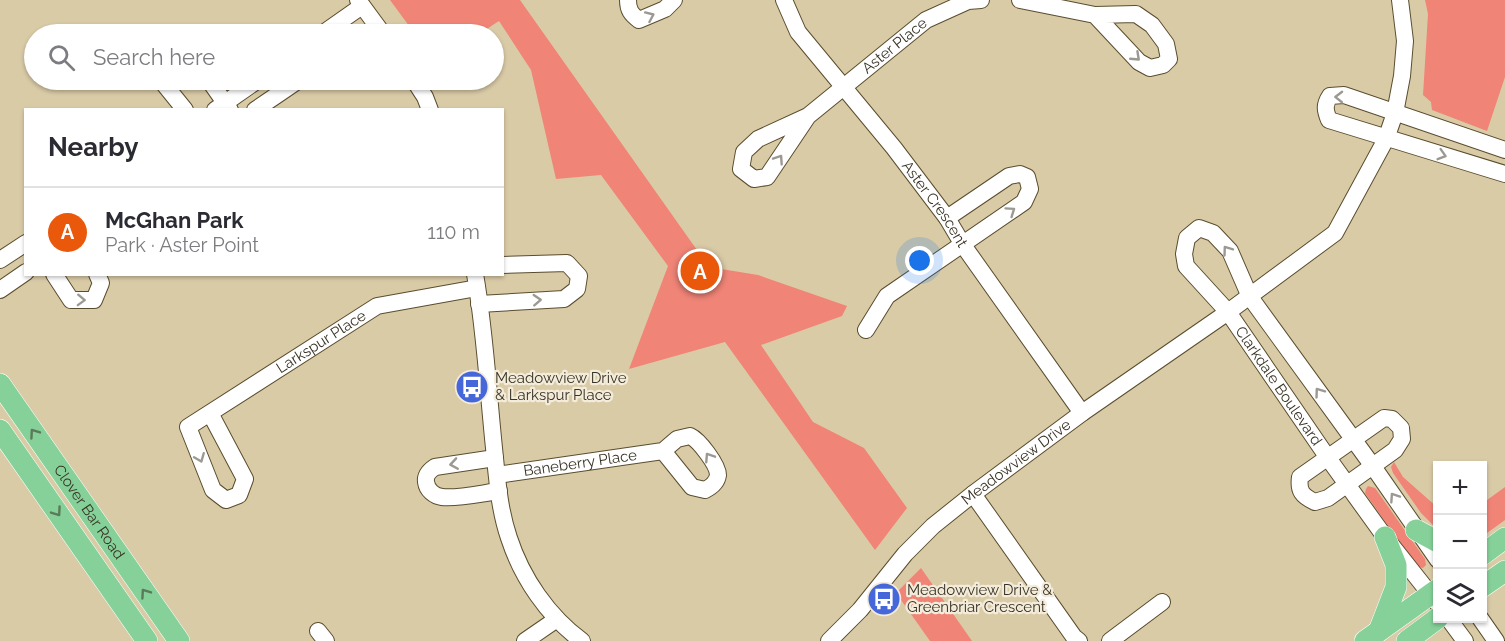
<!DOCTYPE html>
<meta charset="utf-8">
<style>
body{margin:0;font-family:Raleway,sans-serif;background:#f7f7f7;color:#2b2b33}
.controls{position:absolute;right:18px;bottom:18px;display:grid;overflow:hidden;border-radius:0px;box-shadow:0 2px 4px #0004}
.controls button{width:54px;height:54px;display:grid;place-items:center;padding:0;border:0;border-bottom:2px solid #e1e1e2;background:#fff;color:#2b2b33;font:30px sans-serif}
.you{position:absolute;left:920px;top:261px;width:21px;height:21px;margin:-15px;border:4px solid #fff;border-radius:50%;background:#1a73e8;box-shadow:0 0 0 9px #1a73e833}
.badge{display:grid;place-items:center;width:39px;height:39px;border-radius:50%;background:#ea580c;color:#fff;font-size:20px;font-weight:700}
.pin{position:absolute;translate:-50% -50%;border:3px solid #fff;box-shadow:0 2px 6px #0006}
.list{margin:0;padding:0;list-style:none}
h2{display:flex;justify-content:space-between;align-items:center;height:78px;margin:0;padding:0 24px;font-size:26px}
h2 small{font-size:20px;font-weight:400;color:#7c7c81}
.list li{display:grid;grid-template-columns:39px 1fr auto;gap:18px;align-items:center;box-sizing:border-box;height:90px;padding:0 24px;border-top:2px solid #e1e1e2}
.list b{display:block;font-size:22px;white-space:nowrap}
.list p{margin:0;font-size:20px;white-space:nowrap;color:#7c7c81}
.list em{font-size:20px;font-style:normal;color:#7c7c81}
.icon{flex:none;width:33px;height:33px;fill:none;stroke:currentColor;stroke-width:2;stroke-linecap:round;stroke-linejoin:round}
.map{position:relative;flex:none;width:1505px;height:641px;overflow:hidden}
.search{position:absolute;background:#fff;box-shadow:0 2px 4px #0004;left:24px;top:24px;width:480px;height:66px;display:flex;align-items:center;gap:15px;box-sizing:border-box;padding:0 21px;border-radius:33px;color:#7c7c81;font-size:22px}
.panel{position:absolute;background:#fff;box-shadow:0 2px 4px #0004;left:24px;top:108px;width:480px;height:168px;border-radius:0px}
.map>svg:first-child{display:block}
.green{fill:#f08477}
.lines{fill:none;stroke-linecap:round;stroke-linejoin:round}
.minor-casing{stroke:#5a4d2e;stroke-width:18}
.major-casing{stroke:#fff;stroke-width:22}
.minor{stroke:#fff;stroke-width:16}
.major{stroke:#85d199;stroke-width:21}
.oneway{stroke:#9c9992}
.oneway2{stroke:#5b7a59}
.labels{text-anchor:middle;stroke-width:4.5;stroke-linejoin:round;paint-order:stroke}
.street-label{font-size:15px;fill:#393325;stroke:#f4ecda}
.poi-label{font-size:15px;fill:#393325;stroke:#f4ecda;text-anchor:start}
</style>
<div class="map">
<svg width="1505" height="641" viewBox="0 0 1505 641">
<rect width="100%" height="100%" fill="#dacba7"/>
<g class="green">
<path d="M 390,0 L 520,0 L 709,267 L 758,275 L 847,306 L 842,316 L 761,345 L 813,422 L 864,448 L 907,508 L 875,550 L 725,342 L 629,369 L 668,266 L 601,175 L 556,179 L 531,70 L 499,21 L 479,34 L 415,34 Z"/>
<path d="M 1425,0 L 1505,0 L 1505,77 L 1487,131 L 1432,110 L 1431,102 L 1423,95 L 1428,14 Z"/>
<path d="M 1394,462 L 1403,477 L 1437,507 L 1437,529 L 1421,513 L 1393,473 L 1391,467 Z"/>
<path d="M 1368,486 L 1375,488 L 1425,559 L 1426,565 L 1423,568 L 1416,566 L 1365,493 L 1366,489 Z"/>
<path d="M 1505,487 L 1505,520 L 1483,536 L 1483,503 Z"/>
<path d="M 921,568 L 972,641 L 930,641 L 896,593 Z"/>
</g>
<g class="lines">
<g class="minor-casing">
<g id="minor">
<path d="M 358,0 L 383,34"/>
<path d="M 628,0 C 628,10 631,14 639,20 L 665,9 L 674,0"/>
<path id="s1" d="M 784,0 L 798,32 L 894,148 L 947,218 L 963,245 L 1082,413"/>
<path d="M 1020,0 L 1095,15 L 1136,14 L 1152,25 L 1166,44 L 1169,59 L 1163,65 L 1150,68 L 1139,62 L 1095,15"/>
<path d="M 322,34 L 362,6"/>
<path d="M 166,80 L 164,84 L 185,110"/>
<path d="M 209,80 L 230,110"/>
<path d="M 414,80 L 425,97 L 430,110"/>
<path d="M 215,110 L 258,80"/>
<path d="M 255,110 L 299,80"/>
<path id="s2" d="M 808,116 L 767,177 L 754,179 L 741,169 L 744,152 L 758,139 L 808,116 L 926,20 L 968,1 L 981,0"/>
<path d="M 1505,150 L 1344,95 L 1330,96 C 1324,105 1325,110 1329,120 L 1505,174"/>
<path d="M 0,260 L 26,243"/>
<path d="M 54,274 L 71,300 L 94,300 L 101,283 L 97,274"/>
<path d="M 475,274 C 485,331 488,390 494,448 C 497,477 499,509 509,538 C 522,578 548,616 582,641"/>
<path d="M 0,290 L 26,272"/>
<path d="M 479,304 L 564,299 L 577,289 L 579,276 L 567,263 L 502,265"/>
<path d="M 866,330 L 887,296 L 1024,202 L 1030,189 L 1027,177 L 1020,174 L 1009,176 L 947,218"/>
<path id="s3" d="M 210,413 L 245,479 L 239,495 L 226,500 L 213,490 L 188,427 L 377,306 L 477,288"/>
<path d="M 1384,418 L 1392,419 L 1401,428 L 1402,439 L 1395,450 L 1328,498 L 1315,502 C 1302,496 1298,491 1300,477 Z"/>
<path d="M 495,458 L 435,467 C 429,471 425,475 426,482 C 427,490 434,496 442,497 C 457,499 483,493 499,491"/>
<path id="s4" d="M 497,475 L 663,451 L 677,439 L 690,436 C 699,440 718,465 718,475 C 717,483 711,487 705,490 L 692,487 L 663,451"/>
<path d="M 973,494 L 1074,637 L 1079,641"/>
<path id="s5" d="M 1438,560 L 1372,465 L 1250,297 L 1230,251 L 1213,233 L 1199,228 L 1187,238 L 1184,254 L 1186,266 L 1228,312 L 1328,458 L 1385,537 L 1438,604"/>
<path d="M 1448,618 L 1465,641"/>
<path d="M 1480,618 L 1496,641"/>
<path d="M 318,631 L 326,641"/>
<path d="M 525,641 L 557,619"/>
<path id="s6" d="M 829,641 L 860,610 L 905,554 L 933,526 L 973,494 L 1082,413 L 1228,312 L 1335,233 L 1386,139 L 1395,113 L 1402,76 L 1405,41 L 1400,0"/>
<path d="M 1110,641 L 1162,602"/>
</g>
</g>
<g class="major-casing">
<g id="major">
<path id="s7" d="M 0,384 L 179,641"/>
<path d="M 0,430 L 147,641"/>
<path d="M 1416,530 L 1438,542"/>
<path d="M 1482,555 L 1505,538"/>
<path d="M 1482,587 L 1505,571"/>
<path d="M 1379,631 L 1396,587 L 1396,565 L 1385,537"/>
<path d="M 1365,641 L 1438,589"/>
<path d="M 1407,641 L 1438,618"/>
</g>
</g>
<use href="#minor" class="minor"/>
<use href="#major" class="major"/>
</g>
<defs><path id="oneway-chevron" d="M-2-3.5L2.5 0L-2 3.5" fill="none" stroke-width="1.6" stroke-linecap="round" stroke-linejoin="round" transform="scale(1.5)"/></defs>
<g class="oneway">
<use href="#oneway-chevron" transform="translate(650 16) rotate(-24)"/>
<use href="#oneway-chevron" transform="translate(1136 57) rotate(43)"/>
<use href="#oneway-chevron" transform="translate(1339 97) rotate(-179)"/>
<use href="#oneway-chevron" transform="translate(1442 155) rotate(17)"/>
<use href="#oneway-chevron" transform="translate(779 159) rotate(-56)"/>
<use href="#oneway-chevron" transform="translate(1011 211) rotate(-35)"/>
<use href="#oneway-chevron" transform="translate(1227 250) rotate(-126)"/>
<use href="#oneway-chevron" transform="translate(81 300) rotate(2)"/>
<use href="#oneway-chevron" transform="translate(537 300) rotate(-3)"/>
<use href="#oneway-chevron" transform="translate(1319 392) rotate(-126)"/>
<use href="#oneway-chevron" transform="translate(709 457) rotate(-123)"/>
<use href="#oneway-chevron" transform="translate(200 458) rotate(68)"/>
<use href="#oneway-chevron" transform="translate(454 464) rotate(171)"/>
<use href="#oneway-chevron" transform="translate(1394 497) rotate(-124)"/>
</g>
<g class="oneway2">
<use href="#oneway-chevron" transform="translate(34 433) rotate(-125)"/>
<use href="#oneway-chevron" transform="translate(57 512) rotate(55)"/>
<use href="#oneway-chevron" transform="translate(145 593) rotate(-125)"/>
</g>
<defs>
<g id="bus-disc" transform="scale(1.725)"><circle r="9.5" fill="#4667da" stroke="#f4ecda"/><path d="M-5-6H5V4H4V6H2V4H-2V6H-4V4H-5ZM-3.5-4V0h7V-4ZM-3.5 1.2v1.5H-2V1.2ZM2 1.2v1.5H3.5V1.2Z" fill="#fff"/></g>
</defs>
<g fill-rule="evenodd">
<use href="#bus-disc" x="472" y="387"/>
<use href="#bus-disc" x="884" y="599"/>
</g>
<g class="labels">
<g class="street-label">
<text dy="5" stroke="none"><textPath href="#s2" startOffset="306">Aster Place</textPath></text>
<text dy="5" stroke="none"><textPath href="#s1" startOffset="255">Aster Crescent</textPath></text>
<text dy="5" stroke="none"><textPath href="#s3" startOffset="348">Larkspur Place</textPath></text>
<text dy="5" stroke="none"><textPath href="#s5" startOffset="609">Clarkdale Boulevard</textPath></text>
<text dy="5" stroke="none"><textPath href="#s6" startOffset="260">Meadowview Drive</textPath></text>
<text dy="5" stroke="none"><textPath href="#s4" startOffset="84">Baneberry Place</textPath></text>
<text dy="5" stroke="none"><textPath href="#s7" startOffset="156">Clover Bar Road</textPath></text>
</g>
<g class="poi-label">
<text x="495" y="383">Meadowview Drive<tspan x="495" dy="17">&amp; Larkspur Place</tspan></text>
<text x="907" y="595">Meadowview Drive &amp;<tspan x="907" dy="17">Greenbriar Crescent</tspan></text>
</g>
</g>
</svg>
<div class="controls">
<button>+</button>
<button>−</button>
<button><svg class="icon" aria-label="layers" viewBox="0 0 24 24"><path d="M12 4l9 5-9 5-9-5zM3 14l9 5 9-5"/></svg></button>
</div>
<div class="you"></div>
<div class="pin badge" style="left:700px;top:271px">A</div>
<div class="search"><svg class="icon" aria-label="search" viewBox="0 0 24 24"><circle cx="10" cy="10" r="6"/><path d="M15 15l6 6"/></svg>Search here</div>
<section class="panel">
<h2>Nearby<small></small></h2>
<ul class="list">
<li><span class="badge">A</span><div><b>McGhan Park</b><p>Park · Aster Point</p></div><em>110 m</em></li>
</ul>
</section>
</div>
